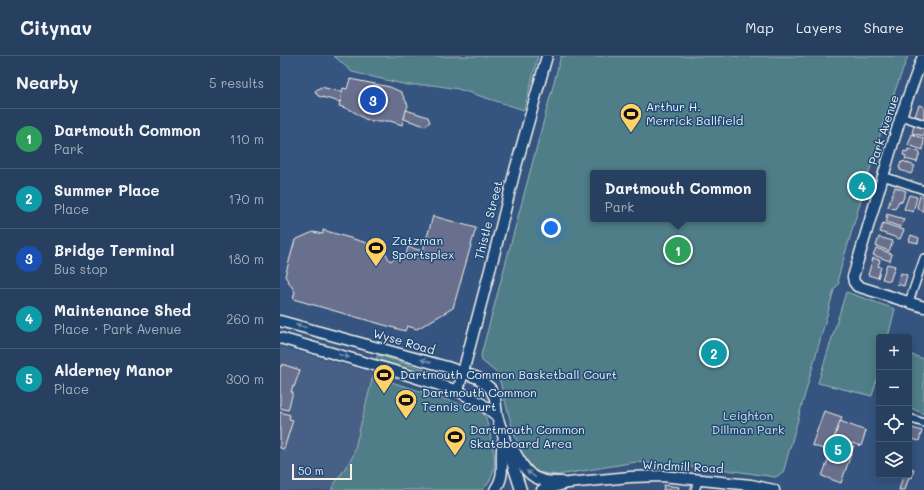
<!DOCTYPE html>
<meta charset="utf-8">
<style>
body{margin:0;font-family:Mali,sans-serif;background:#304766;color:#f1f3f6}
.controls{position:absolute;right:12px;bottom:12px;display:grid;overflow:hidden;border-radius:4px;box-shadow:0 2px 10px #0003}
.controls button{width:36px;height:36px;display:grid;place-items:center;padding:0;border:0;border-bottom:1px solid #445975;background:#284060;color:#f1f3f6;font:20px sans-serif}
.scale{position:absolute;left:12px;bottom:10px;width:60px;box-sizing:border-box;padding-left:4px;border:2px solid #f4f1e8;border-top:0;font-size:11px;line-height:14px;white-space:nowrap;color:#f4f1e8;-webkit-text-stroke:3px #1f4a7a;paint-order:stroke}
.you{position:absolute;left:271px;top:172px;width:14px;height:14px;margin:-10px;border:3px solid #fff;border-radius:50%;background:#1a73e8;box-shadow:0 0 0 6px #1a73e833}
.badge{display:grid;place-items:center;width:26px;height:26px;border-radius:50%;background:#ffd166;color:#fff;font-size:13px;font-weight:700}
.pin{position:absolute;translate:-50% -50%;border:2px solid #fff;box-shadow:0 1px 4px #0006}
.popup{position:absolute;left:310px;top:114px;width:176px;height:52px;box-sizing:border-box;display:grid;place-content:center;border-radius:4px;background:#284060;filter:drop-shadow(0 1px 3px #0005);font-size:13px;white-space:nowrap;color:#a5afbd}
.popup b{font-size:15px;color:#f1f3f6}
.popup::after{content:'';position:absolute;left:50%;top:100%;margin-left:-8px;border:8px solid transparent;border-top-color:#284060}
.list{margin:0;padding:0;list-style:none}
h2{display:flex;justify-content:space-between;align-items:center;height:52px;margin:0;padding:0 16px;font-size:17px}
h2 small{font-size:13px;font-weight:400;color:#a5afbd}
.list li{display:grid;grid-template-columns:26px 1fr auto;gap:12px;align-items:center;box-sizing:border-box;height:60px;padding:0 16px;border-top:1px solid #445975}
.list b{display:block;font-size:15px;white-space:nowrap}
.list p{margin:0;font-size:13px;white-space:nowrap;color:#a5afbd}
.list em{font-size:13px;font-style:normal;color:#a5afbd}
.icon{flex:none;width:22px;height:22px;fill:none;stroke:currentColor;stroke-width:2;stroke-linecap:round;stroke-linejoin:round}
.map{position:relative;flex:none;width:644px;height:434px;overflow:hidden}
header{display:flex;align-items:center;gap:24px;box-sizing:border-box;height:56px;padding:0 20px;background:#284060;border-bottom:1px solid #445975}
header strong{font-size:19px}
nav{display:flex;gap:22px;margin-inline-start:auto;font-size:14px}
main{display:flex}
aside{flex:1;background:#284060}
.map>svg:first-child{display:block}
.built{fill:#486086}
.green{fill:#507e88;stroke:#a2b8b8;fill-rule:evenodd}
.building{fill:#69708d;stroke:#f4f1e8}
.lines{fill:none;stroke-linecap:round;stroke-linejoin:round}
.street-casing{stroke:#f4f1e8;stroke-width:10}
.secondary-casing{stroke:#f4f1e8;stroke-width:13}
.street{stroke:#1f4a7a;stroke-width:7}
.secondary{stroke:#1f4a7a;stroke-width:10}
.oneway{fill:#748da6}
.labels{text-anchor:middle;stroke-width:3;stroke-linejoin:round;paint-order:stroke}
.poi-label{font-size:12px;fill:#f4f1e8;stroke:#1f4a7a;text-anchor:start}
.street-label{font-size:12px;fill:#f4f1e8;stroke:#1f4a7a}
.park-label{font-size:12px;fill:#dbe0da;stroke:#1f4a7a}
</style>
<header>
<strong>Citynav</strong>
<nav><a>Map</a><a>Layers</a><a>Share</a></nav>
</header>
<main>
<aside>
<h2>Nearby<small>5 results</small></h2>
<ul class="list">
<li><span class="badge" style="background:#2e9e5b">1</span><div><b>Dartmouth Common</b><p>Park</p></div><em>110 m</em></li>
<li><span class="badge" style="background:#0f9aa8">2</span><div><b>Summer Place</b><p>Place</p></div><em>170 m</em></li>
<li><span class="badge" style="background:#1a4fb4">3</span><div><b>Bridge Terminal</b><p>Bus stop</p></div><em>180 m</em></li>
<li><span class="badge" style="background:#0f9aa8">4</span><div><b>Maintenance Shed</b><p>Place · Park Avenue</p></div><em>260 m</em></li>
<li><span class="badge" style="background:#0f9aa8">5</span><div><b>Alderney Manor</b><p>Place</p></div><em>300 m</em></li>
</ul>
</aside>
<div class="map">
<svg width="644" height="434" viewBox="0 0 644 434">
<rect width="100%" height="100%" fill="#355580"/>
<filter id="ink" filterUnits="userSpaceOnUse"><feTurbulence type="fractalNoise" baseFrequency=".025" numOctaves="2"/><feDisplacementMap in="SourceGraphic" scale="8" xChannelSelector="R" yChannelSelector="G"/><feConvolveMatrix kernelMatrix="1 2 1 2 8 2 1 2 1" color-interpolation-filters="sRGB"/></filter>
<g filter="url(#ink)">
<path class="built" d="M 0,291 L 93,317 L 73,400 L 52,432 L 52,434 L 0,434 Z"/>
<g class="green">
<path d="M 54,0 L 258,0 L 244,54 L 178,33 L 153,29 L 127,29 L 72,16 Z"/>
<path d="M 281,0 L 628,0 L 606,59 L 558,222 L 559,227 L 554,234 L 503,417 L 495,421 L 447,414 L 356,406 L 278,419 L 256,416 L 241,398 L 231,367 L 218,318 L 202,305 L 201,299 ZM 313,117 L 483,117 L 483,163 L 313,163 Z"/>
<path d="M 566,236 L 615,253 L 608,281 L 599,281 L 599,315 L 592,340 L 538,327 Z"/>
<path d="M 629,298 L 644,303 L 644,358 L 629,351 Z"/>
<path d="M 98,299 L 162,319 L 161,323 L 96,303 Z"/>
<path d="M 93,320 L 199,354 L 203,357 L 206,362 C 211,387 224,414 202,434 L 52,434 L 52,432 L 73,400 Z"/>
</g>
<g class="building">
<path d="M 70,23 L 110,31 L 121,36 L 128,49 L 122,69 L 110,65 L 92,65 L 85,63 L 71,54 L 59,50 L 63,32 L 67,33 Z"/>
<path d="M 41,31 L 62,36 L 60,46 L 38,40 L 35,35 Z"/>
<path d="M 639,49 L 644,51 L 644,63 L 635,60 Z"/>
<path d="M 126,54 L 148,61 L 150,66 L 145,70 L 124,63 Z"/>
<path d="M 634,69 L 644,71 L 644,80 L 632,77 Z"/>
<path d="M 632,78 L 644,83 L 643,94 L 628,89 Z"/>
<path d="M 628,93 L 640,96 L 637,106 L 625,103 L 626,100 L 623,99 L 624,95 L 627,96 Z"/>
<path d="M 623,105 L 635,110 L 631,118 L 620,114 L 620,112 L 619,112 L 621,106 L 622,107 Z"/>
<path d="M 615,131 L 626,135 L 622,146 L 619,145 L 615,153 L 608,151 Z"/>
<path d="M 629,139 L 637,141 L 633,156 L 624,153 Z"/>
<path d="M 640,140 L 644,141 L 643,155 L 638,153 L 638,151 L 637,151 Z"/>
<path d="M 607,158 L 624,163 L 621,171 L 606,166 L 608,161 L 606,161 Z"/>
<path d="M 153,160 L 196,172 L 173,252 L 137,273 L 127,270 L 125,275 L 13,243 L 15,236 L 5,220 L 15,184 L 33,176 L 43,178 L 43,174 L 97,190 L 96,193 L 105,196 L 110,205 L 119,201 L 125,203 L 128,191 L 143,195 Z"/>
<path d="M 603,167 L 624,174 L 620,183 L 600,176 Z"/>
<path d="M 631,179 L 639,182 L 638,187 L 629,185 Z"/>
<path d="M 599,181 L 613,185 L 609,195 L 596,190 Z"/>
<path d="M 596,192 L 612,198 L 610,205 L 593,199 Z"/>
<path d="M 593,202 L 600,204 L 598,210 L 601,211 L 598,222 L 588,219 Z"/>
<path d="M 607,208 L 615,210 L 610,225 L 602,223 Z"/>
<path d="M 621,217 L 627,219 L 624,230 L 617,228 Z"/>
<path d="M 433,293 L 437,294 L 438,298 L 435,301 L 431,300 L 430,296 Z"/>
<path d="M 2,308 L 20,314 L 14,331 L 13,330 L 11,336 L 13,336 L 8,354 L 0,352 L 0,310 L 2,310 Z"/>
<path d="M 544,355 L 562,361 L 554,383 L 574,390 L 561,427 L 542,420 L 551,396 L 532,389 Z"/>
<path d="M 0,356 L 10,359 L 9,363 L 13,364 L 4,393 L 0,392 Z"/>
<path d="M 560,365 L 586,375 L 581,390 L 572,387 L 571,389 L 554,383 Z"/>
<path d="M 629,371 L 642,375 L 639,385 L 629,382 Z"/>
<path d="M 629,412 L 634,413 L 632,422 L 629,421 L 625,434 L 619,434 L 623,420 L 622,419 L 629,419 Z"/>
<path d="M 384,429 L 399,431 L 398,434 L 383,434 Z"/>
</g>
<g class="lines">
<g class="street-casing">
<g id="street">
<path d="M 621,60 L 644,68"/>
<path d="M 603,120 L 644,134"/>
<path d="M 629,246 L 644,202"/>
<path d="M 629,362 L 644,367"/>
<path d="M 415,434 L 419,423"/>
</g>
</g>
<g class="secondary-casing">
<g id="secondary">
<path d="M 643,0 L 621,60 L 573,221 L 574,226 L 577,230 L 644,251"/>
<path d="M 0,265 L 167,311 L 198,322 L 210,332 L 215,342 L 217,360 L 241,434"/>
<path d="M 0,282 L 128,319 L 178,335 L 202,348 L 217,360"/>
<path d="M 178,335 L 216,191 L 235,114 L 267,0"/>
<path d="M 233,393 C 240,404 246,419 259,423 C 266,426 275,426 282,426"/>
<path d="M 215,434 C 225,420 221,410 222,394 C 222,390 223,385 224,381"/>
<path d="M 262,434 L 288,427 L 350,421 L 382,420 L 471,429 L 494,434"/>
</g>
</g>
<use href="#street" class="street"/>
<use href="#secondary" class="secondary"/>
</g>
<defs><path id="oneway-solid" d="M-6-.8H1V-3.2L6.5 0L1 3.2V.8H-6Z"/></defs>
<g class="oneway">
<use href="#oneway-solid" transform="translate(21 270) rotate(-165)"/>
<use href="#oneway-solid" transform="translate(64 300) rotate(16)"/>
<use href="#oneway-solid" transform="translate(146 305) rotate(-164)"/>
<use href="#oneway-solid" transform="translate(251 418) rotate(-144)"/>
</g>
</g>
<defs>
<g id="stadium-pin" transform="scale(1.15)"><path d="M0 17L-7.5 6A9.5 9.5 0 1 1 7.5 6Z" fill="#ffd166" stroke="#1f4a7a"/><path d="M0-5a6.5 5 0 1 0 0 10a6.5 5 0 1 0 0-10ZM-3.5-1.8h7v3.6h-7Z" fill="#111"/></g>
</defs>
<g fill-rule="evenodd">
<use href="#stadium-pin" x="351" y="58"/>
<use href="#stadium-pin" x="96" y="192"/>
<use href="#stadium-pin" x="104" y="319"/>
<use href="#stadium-pin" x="126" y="344"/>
<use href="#stadium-pin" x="175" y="381"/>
</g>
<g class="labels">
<g class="poi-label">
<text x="366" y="55">Arthur H.<tspan x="366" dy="14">Merrick Ballfield</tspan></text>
<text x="112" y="189">Zatzman<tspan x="112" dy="14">Sportsplex</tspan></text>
<text x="120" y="323">Dartmouth Common Basketball Court</text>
<text x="142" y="341">Dartmouth Common<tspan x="142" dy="14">Tennis Court</tspan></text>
<text x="190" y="378">Dartmouth Common<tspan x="190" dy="14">Skateboard Area</tspan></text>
</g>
<g class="street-label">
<text transform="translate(604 74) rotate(-72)" y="4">Park Avenue</text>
<text transform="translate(209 164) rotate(-76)" y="4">Thistle Street</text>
<text transform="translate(124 286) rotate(16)" y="4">Wyse Road</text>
<text transform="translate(403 411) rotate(3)" y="4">Windmill Road</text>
</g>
<g class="park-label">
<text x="468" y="364">Leighton<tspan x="468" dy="14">Dillman Park</tspan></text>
</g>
</g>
</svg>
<div class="controls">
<button>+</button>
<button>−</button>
<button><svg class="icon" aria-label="locate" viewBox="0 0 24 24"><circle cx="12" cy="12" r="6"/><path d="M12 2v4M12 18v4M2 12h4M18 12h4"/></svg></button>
<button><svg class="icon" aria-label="layers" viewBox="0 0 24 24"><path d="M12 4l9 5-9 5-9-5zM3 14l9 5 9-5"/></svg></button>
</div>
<div class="scale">50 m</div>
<div class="you"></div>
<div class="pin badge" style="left:398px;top:194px;background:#2e9e5b">1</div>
<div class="popup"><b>Dartmouth Common</b>Park</div>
<div class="pin badge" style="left:434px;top:297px;background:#0f9aa8">2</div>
<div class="pin badge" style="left:93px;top:44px;background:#1a4fb4">3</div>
<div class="pin badge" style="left:582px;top:130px;background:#0f9aa8">4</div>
<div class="pin badge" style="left:558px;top:393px;background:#0f9aa8">5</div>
</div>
</main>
